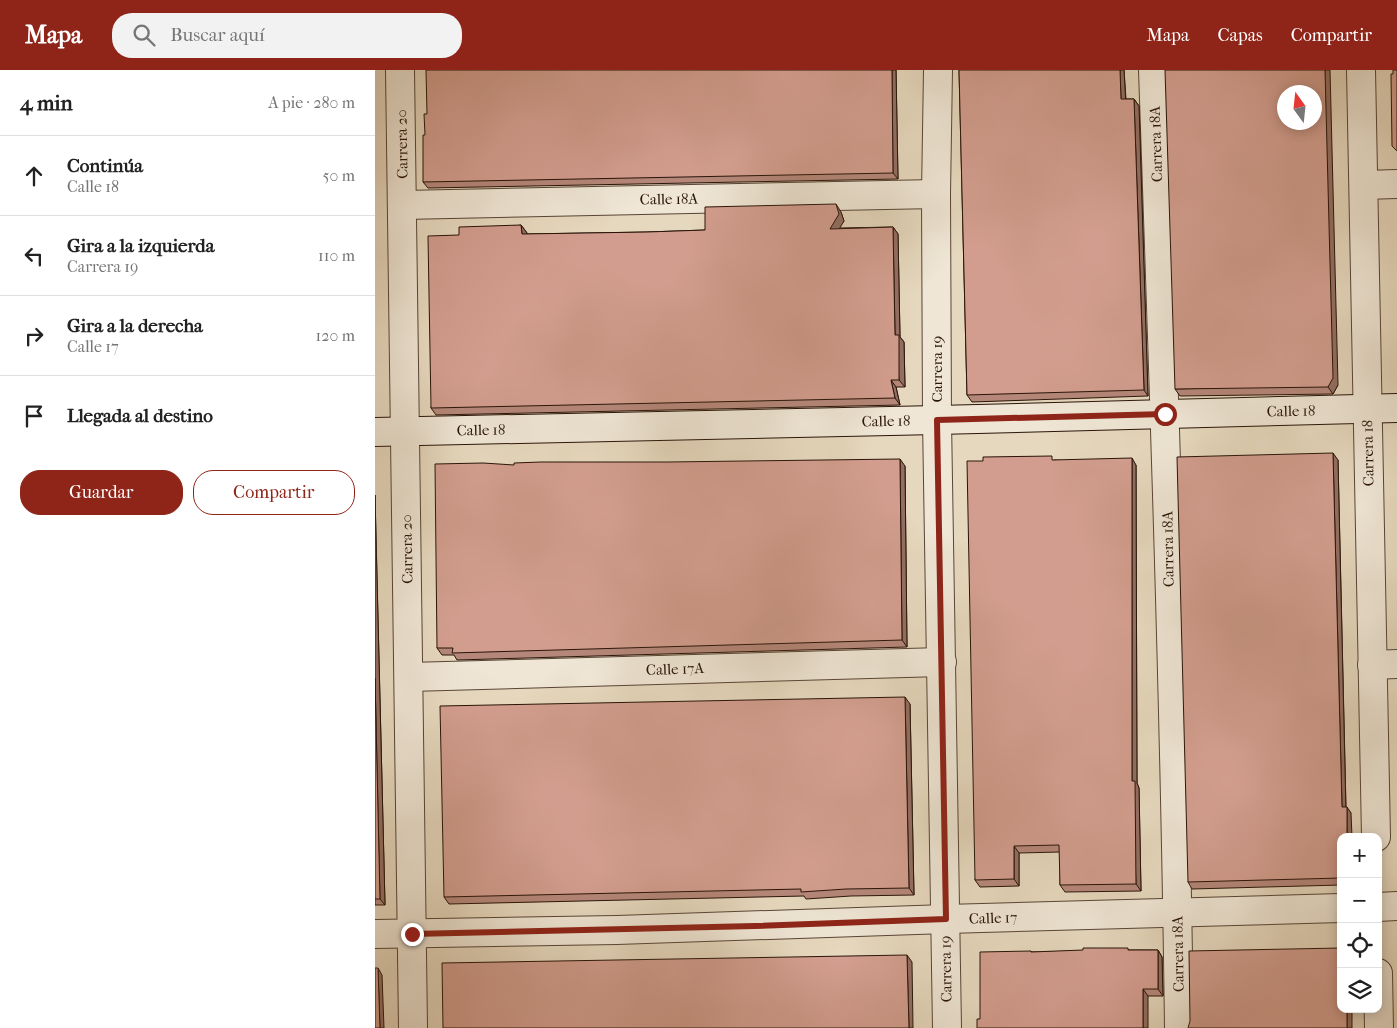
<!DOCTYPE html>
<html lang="es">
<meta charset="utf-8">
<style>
body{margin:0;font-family:"IM FELL French Canon",serif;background:#f2f2f2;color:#222}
.controls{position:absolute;right:15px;bottom:15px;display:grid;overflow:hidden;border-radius:10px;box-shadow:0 2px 12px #0003}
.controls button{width:45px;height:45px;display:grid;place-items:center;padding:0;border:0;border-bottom:1px solid #e0e0e0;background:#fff;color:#222;font:25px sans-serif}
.compass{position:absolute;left:902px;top:15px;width:45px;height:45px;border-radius:50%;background:#fff;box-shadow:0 2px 12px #0003;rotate:345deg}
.stop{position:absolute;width:15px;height:15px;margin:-11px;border:4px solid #8f2418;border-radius:50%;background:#fff}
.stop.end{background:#8f2418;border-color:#fff;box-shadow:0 1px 5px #0008}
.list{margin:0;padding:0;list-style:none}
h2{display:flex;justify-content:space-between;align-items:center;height:65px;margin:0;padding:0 20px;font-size:21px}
h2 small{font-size:16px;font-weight:400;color:#767676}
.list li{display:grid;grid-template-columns:32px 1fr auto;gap:15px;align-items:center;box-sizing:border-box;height:80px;padding:0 20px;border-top:1px solid #e0e0e0}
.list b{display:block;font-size:19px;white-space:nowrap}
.list p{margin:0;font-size:16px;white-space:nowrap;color:#767676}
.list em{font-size:16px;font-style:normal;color:#767676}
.actions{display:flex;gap:10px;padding:15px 20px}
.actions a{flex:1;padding:11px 0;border:1px solid #8f2418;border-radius:20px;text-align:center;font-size:18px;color:#8f2418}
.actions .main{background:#8f2418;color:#fff}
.icon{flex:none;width:28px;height:28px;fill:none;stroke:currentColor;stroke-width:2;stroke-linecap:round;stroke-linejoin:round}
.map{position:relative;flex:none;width:1022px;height:958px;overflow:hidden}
header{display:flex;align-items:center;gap:30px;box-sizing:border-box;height:70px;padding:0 25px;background:#8f2418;color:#fff}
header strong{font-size:24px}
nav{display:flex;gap:28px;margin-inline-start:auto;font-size:18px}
.search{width:350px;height:45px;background:#f2f2f2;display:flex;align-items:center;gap:12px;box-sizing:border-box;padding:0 18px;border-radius:20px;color:#767676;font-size:19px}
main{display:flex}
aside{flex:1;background:#fff}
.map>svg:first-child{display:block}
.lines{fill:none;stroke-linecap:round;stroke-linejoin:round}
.street-casing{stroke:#584536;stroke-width:30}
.secondary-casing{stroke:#291408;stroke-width:30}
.street{stroke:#efe6d5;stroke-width:28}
.secondary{stroke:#efe6d5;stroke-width:28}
.wall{fill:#b5877a;stroke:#291408}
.shaded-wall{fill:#936e63;stroke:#291408}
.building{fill:#d29d8e;stroke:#291408;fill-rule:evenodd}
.route{stroke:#8f2418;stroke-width:6}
.labels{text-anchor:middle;stroke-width:5;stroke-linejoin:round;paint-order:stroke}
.street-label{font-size:15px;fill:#291408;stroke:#efe6d5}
</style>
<header>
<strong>Mapa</strong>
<div class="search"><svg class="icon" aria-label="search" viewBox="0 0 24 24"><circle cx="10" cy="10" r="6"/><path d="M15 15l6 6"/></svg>Buscar aquí</div>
<nav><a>Mapa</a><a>Capas</a><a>Compartir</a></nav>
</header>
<main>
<aside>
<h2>4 min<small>A pie · 280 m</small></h2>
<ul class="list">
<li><svg class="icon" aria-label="ahead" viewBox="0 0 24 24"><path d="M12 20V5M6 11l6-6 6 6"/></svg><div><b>Continúa</b><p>Calle 18</p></div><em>50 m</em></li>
<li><svg class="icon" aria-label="left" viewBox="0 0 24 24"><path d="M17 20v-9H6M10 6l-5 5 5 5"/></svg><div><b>Gira a la izquierda</b><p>Carrera 19</p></div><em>110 m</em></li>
<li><svg class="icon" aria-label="right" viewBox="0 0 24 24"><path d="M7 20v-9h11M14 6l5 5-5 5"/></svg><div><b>Gira a la derecha</b><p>Calle 17</p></div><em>120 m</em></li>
<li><svg class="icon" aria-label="arrive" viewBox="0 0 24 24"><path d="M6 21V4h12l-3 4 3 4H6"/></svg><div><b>Llegada al destino</b></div></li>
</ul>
<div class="actions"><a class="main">Guardar</a><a>Compartir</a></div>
</aside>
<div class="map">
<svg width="1022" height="958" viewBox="0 0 1022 958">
<rect width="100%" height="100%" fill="#e6d8be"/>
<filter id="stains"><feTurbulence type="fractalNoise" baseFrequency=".004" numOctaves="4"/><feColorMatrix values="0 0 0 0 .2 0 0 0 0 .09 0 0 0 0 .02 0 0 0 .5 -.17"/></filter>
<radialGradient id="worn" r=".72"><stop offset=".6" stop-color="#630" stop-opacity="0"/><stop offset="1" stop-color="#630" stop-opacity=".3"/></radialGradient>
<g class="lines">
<g class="street-casing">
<g id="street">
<path d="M 25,0 L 38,958"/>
<path d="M 563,0 L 561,124 L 562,350 L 572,958"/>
<path d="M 778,0 C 789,319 800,639 804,958"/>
<path d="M 986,0 L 1001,767"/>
<path d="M 989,115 L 1022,114"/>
<path d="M 28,135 L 561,124"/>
<path d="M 997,595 L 1022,594"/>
<path d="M 34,607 L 567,592"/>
<path d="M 1003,837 L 1022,836"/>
<path d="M 0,864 L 242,860 L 571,849 L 966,838"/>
<path d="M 1003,903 L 1004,958"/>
</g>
</g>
<g class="secondary-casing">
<path id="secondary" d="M 0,362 L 562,350 L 1022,338"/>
</g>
<use href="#street" class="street"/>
<use href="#secondary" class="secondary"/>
</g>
<g class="wall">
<path d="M 521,0 L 523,109 L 53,118 L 48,112 Z"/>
<path d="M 584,0 L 749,0 L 751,29 L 759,29 L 764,36 L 773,326 L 597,332 L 592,325 Z"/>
<path d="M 466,142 L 469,151 L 464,158 L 518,157 L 523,164 L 525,267 L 529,272 L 530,317 L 521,317 L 525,335 L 61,345 L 56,338 L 84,165 L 146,155 L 152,163 L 152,164 L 272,162 L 330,160 Z"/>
<path d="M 963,315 L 958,324 L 805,326 L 800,319 Z"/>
<path d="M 679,390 L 761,395 L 762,713 L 764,718 L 766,821 L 690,822 L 685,815 L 685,782 L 644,783 L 644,816 L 605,817 L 600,810 Z"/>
<path d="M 963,390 L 971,737 L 976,743 L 966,767 L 966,815 L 817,819 L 813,812 Z"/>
<path d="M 139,395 L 530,396 L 532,577 L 82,590 L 79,585 L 67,585 L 62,578 Z"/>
<path d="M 0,425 L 10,835 L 0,835 Z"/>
<path d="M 535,634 L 539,825 L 476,826 L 431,829 L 429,826 L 74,834 L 69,827 Z"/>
<path d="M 754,880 L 783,880 L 787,887 L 788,926 L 773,926 L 605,949 L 656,881 L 656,882 Z"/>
</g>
<g class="shaded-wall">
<path d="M 517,0 L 521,0 L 523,109 L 518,103 Z"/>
<path d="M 745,0 L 749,0 L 751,36 L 746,29 Z"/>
<path d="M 950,0 L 955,0 L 963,315 L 958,324 L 953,317 Z"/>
<path d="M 759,29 L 764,36 L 773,326 L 769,320 Z"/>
<path d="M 461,134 L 466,142 L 469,151 L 460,166 L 455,159 Z"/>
<path d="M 146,155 L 152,163 L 152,171 L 147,164 Z"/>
<path d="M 518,157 L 523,164 L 525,267 L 529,272 L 530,317 L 524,310 L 520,265 Z"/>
<path d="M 516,310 L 521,317 L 525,335 L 520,328 Z"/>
<path d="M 958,383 L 963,390 L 971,744 L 967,737 Z"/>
<path d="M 757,388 L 761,395 L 762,713 L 764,718 L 766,821 L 761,814 L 757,711 Z"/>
<path d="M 525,389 L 530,396 L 532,577 L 527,570 Z"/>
<path d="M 0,425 L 10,835 L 5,829 L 0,608 Z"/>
<path d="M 530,627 L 535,634 L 539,825 L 534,818 Z"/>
<path d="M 972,737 L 976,743 L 977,767 L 972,767 Z"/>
<path d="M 639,776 L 644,783 L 644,816 L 639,809 Z"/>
<path d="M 783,880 L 787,887 L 788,926 L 783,919 Z"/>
<path d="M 532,885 L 537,892 L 538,958 L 534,958 Z"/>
<path d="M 3,898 L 7,905 L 9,958 L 5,958 Z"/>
<path d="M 768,919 L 773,926 L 773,958 L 768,958 Z"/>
<rect x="972" y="939" width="5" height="19"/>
</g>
<g class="building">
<path d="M 51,0 L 517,0 L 518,103 L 48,112 L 48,65 L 50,65 L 49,44 L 52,44 Z"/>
<path d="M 584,0 L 745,0 L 746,29 L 759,29 L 769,320 L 592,325 Z"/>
<path d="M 790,0 L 950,0 L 958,308 L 953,317 L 800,319 ZM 910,22 L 940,22 L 940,52 L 910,52 Z"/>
<path d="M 1018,0 L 1022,0 L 1022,81 L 1017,76 L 1016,4 L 1018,4 Z"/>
<path d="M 461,134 L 464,144 L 455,159 L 518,157 L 520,265 L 524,265 L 524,310 L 516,310 L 520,328 L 56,338 L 53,166 L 84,165 L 84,157 L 146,155 L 147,164 L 272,162 L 330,160 L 330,137 Z"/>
<path d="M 958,383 L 967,737 L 972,737 L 972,767 L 966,767 L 966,808 L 813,812 L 802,387 Z"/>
<path d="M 677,386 L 677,390 L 757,388 L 757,711 L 760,711 L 761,814 L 685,815 L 684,775 L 639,776 L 639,809 L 600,810 L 592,391 L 608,391 L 608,387 Z"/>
<path d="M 525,389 L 527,570 L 77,583 L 78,578 L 62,578 L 60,394 L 108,393 L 139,395 L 139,393 L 166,392 L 293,392 Z"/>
<path d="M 0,608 L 5,829 L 0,829 Z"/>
<path d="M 530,627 L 534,818 L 471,819 L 426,822 L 426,819 L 69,827 L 65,636 Z"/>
<path d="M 708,878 L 753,878 L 753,880 L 783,880 L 783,919 L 768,919 L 768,958 L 602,958 L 602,949 L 605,949 L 605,882 L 656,881 L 656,882 L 708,880 Z"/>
<path d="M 966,878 L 966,939 L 972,939 L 972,958 L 813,958 L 815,951 L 814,881 Z"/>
<path d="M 532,885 L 534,958 L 68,958 L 67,893 Z"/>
<path d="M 0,898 L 3,898 L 5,958 L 0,958 Z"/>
</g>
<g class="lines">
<path class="route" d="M 37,864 L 380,856 L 571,849 L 562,350 L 790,344"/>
</g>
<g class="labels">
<g class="street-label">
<text transform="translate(27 74) rotate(-91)" y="5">Carrera 20</text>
<text transform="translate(781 74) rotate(-92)" y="5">Carrera 18A</text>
<text transform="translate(294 129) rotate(-1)" y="5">Calle 18A</text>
<text transform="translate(562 299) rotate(-90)" y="5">Carrera 19</text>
<text transform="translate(916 341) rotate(-1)" y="5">Calle 18</text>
<text transform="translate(511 351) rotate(-1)" y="5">Calle 18</text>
<text transform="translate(106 360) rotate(-1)" y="5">Calle 18</text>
<text transform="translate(993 383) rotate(-91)" y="5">Carrera 18</text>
<text transform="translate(32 479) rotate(-91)" y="5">Carrera 20</text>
<text transform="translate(793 479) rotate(-91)" y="5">Carrera 18A</text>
<text transform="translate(300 599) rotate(-2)" y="5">Calle 17A</text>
<text transform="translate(618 848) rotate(-2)" y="5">Calle 17</text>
<text transform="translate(803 884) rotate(-91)" y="5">Carrera 18A</text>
<text transform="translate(571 899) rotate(-91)" y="5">Carrera 19</text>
</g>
</g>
<rect width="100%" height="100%" filter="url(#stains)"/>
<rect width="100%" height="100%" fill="url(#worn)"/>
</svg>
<div class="controls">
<button>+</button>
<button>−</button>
<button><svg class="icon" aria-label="locate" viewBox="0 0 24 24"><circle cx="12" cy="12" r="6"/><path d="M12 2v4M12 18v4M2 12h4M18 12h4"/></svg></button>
<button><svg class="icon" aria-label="layers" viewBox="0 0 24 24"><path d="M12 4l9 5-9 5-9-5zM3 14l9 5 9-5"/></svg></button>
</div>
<svg class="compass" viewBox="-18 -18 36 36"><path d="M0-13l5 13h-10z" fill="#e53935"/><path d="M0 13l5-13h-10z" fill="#767676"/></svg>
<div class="stop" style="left:790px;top:344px"></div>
<div class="stop end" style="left:37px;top:864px"></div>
</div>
</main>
